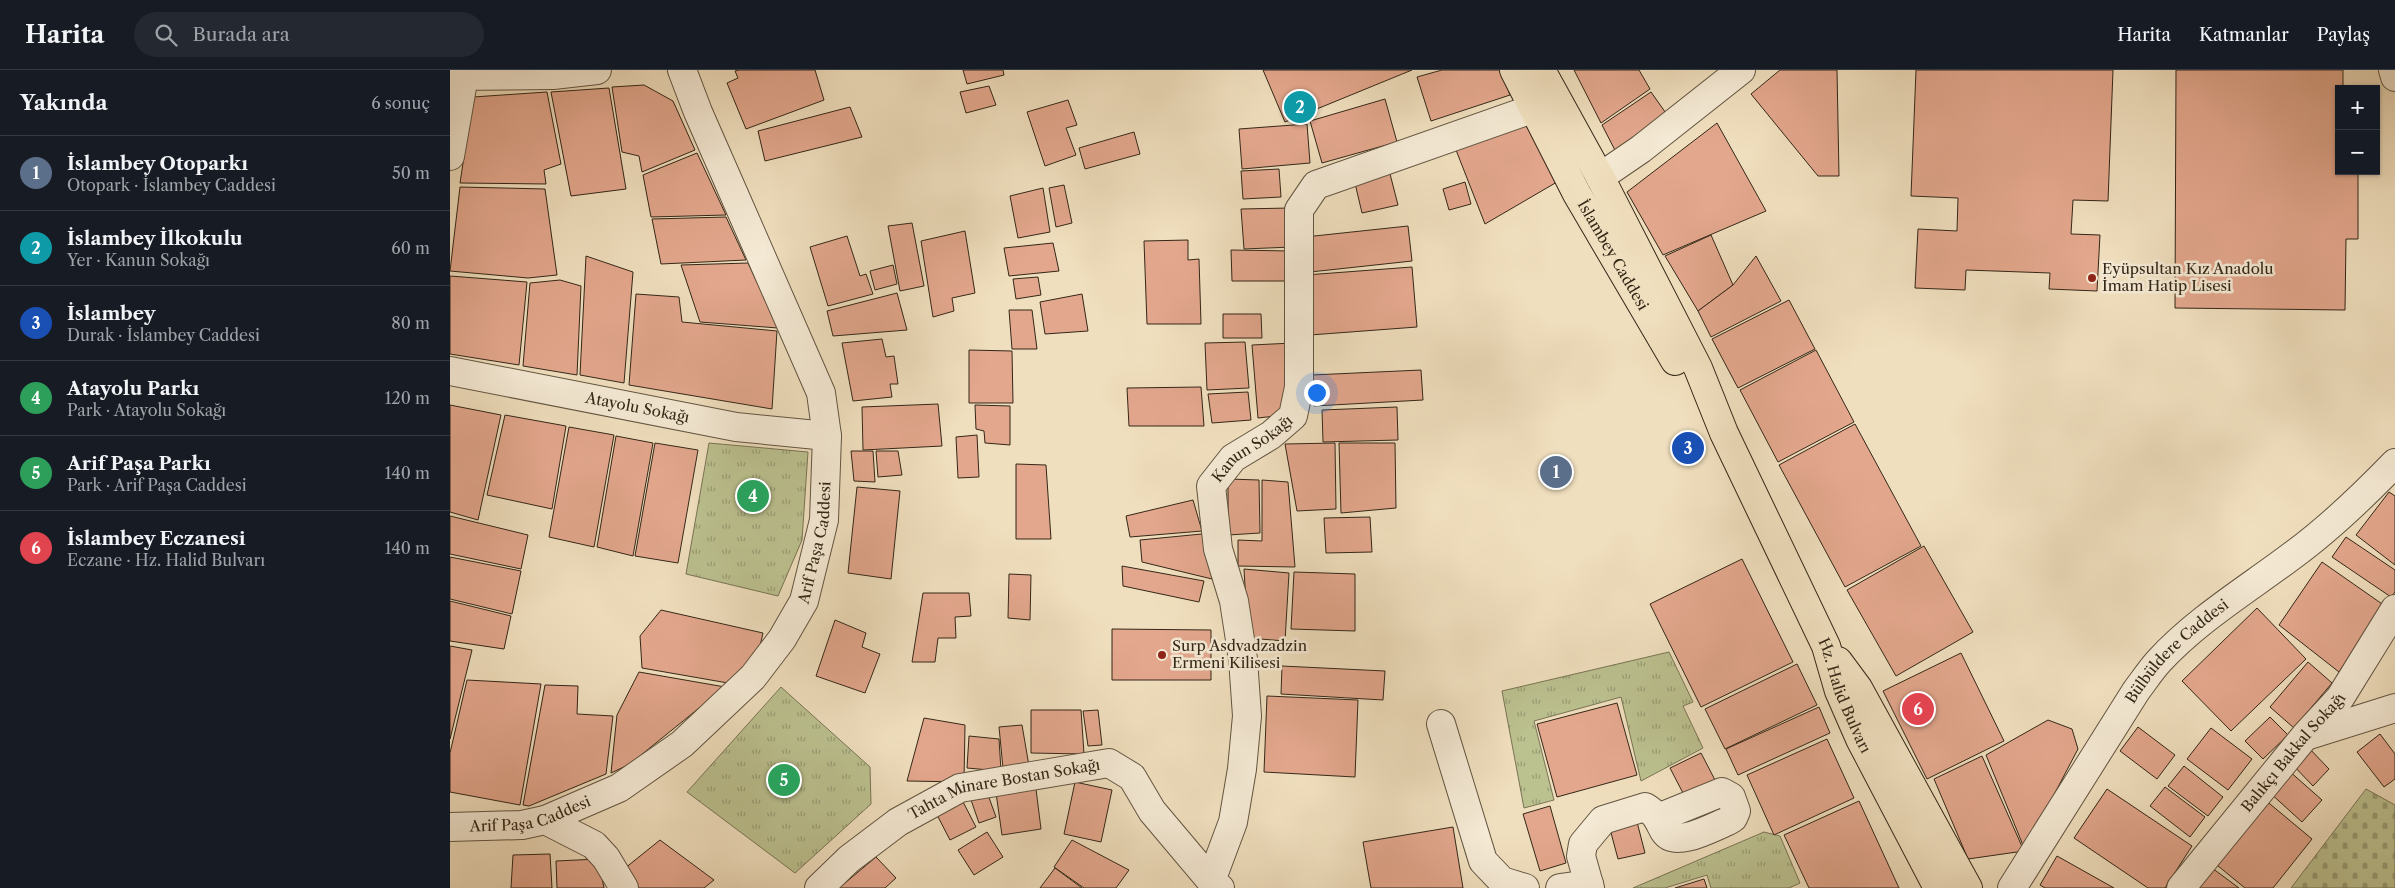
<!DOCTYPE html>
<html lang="tr">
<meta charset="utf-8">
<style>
body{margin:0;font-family:"Libre Caslon Text",serif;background:#242831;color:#f1f3f6}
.controls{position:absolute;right:15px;top:15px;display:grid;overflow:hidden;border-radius:0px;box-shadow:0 1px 4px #0004}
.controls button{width:45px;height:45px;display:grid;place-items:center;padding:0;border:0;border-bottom:1px solid #363941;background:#171b24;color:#f1f3f6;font:25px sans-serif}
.you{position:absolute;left:866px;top:322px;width:18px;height:18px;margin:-12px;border:4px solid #fff;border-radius:50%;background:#1a73e8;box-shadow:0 0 0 8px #1a73e833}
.badge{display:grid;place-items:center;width:32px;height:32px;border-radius:50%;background:#ea580c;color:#fff;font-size:16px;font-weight:700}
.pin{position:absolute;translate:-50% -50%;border:2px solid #fff;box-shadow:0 1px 5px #0006}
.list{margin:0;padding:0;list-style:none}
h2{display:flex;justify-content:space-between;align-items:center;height:65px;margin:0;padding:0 20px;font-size:21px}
h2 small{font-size:16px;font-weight:400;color:#9ea1a6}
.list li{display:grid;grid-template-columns:32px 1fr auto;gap:15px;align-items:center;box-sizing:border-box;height:75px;padding:0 20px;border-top:1px solid #363941}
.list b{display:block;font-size:19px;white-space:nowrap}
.list p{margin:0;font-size:16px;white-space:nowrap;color:#9ea1a6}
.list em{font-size:16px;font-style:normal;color:#9ea1a6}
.icon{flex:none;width:28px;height:28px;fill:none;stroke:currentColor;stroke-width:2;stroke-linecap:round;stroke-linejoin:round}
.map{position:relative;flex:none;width:1945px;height:818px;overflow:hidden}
header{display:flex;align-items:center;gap:30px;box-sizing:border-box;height:70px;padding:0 25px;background:#171b24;border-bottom:1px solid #363941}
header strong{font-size:24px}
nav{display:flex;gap:28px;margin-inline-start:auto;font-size:18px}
.search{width:350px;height:45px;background:#242831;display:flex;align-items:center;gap:12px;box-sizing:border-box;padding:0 18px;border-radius:28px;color:#9ea1a6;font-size:19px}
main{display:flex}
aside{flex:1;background:#171b24}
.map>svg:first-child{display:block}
.grass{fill:url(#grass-tufts);stroke:#787454}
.cemetery{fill:url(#cemetery-stones);stroke:#787454}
.building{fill:#e3a78d;stroke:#332717}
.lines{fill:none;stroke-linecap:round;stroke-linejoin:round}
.minor-casing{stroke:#625541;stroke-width:30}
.major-casing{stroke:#332717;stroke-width:30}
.minor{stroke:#f5ead5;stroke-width:28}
.major{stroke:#f0dfbe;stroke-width:28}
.poi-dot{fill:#8f2418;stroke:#f5ead5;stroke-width:2}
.labels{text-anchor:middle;stroke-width:5;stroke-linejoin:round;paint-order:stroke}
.street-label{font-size:15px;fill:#332717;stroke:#f5ead5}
.poi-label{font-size:15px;fill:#332717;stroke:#f5ead5;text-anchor:start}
</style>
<header>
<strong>Harita</strong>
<div class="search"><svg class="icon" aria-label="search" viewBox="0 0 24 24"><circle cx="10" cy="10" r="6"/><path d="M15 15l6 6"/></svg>Burada ara</div>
<nav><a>Harita</a><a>Katmanlar</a><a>Paylaş</a></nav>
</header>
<main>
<aside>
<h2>Yakında<small>6 sonuç</small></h2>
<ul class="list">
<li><span class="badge" style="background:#5c6f8a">1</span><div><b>İslambey Otoparkı</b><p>Otopark · İslambey Caddesi</p></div><em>50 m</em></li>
<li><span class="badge" style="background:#0f9aa8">2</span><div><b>İslambey İlkokulu</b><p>Yer · Kanun Sokağı</p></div><em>60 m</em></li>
<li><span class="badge" style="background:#1a4fb4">3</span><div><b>İslambey</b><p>Durak · İslambey Caddesi</p></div><em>80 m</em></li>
<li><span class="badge" style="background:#2e9e5b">4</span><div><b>Atayolu Parkı</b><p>Park · Atayolu Sokağı</p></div><em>120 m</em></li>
<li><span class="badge" style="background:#2e9e5b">5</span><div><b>Arif Paşa Parkı</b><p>Park · Arif Paşa Caddesi</p></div><em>140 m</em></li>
<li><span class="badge" style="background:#e0444e">6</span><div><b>İslambey Eczanesi</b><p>Eczane · Hz. Halid Bulvarı</p></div><em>140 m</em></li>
</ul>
</aside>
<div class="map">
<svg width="1945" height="818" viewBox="0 0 1945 818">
<defs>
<pattern id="grass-tufts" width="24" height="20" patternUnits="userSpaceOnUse" patternTransform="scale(1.25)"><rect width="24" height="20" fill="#bcc190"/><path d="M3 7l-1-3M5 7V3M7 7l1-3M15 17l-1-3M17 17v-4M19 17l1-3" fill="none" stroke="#999d75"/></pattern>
<pattern id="cemetery-stones" width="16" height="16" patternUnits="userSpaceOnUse" patternTransform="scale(1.25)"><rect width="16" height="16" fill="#bcc190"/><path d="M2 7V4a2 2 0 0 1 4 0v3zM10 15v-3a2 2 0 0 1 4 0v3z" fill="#999d75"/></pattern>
</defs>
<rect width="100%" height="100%" fill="#f0dfbe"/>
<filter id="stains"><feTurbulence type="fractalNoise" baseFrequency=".004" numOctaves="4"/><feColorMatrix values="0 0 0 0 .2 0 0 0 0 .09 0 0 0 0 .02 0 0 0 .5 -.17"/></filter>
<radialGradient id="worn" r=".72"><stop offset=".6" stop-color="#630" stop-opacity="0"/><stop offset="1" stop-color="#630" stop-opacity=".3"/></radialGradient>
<g class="grass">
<path d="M 259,373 L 358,382 L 352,470 L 328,526 L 236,504 Z"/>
<path d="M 1219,582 L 1243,632 L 1233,636 L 1253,678 L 1191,711 L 1171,627 L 1084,651 L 1104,730 L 1074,738 L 1052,621 Z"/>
<path d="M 331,617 L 420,697 L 421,734 L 345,803 L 237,722 Z"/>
<path d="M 1314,762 L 1330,766 L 1350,813 L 1339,818 L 1261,818 L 1257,805 L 1215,818 L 1183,818 Z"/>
</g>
<path class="cemetery" d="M 1916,719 L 1945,735 L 1945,818 L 1841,818 Z"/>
<g class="building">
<path d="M 289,0 L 365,0 L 374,30 L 296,59 L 277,13 L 288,8 L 285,1 Z"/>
<path d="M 513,0 L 553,0 L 554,5 L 517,14 Z"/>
<path d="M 813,0 L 962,0 L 835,52 Z"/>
<path d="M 992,0 L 1051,0 L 1060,25 L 981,51 L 967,7 Z"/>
<path d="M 1124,0 L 1189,0 L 1200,19 L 1151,53 Z"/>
<path d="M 1330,0 L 1387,0 L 1389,106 L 1368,106 L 1301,24 Z"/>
<path d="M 1466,0 L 1663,0 L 1658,131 L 1623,130 L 1621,164 L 1650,165 L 1647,221 L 1599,219 L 1600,203 L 1516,200 L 1515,220 L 1465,218 L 1468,159 L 1507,161 L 1508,128 L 1461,126 Z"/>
<path d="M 1726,0 L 1893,0 L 1893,19 L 1889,19 L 1889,101 L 1908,101 L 1908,169 L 1896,169 L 1895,240 L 1725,238 Z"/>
<path d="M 194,15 L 223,31 L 245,80 L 192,102 L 189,86 L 172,82 L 162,17 Z"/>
<path d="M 539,16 L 546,35 L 516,43 L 510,22 Z"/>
<path d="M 159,18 L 176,119 L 121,126 L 101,22 Z"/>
<path d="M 97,22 L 111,94 L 94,100 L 96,114 L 10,113 L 23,27 Z"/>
<path d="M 1201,22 L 1218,46 L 1168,86 L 1152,55 Z"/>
<path d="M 935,29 L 947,72 L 872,93 L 860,51 Z"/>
<path d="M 618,30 L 627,55 L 616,58 L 626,85 L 595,96 L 577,42 Z"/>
<path d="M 400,37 L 412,67 L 315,91 L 308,61 Z"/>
<path d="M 1267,53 L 1316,141 L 1213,185 L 1177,122 Z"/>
<path d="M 857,54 L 860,93 L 792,99 L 789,59 Z"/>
<path d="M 1076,55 L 1107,112 L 1035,154 L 1006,80 Z"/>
<path d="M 684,62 L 690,84 L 635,99 L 629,78 Z"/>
<path d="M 247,83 L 276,145 L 201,147 L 193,105 Z"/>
<path d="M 829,99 L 831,127 L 793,129 L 791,101 Z"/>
<path d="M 939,100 L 948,135 L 912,143 L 904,109 Z"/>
<path d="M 1015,112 L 1021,134 L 999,140 L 993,119 Z"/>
<path d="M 614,115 L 622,153 L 606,157 L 599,118 Z"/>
<path d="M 10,117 L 95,119 L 107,205 L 78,208 L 0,201 Z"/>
<path d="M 593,118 L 600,162 L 568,168 L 560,126 Z"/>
<path d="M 840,138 L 842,177 L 794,179 L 791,139 Z"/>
<path d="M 276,147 L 296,190 L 211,194 L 202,149 Z"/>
<path d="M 462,153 L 474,216 L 450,221 L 438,156 Z"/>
<path d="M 958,156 L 962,191 L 860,202 L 855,167 Z"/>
<path d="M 515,161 L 525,223 L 502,228 L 504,241 L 483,247 L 471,171 Z"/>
<path d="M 1261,165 L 1283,215 L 1248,241 L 1215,186 Z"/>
<path d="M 397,166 L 410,206 L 416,204 L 423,224 L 378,236 L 360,177 Z"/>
<path d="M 738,170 L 738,190 L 749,189 L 751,254 L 697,254 L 694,171 Z"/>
<path d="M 603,173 L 609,201 L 559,206 L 554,178 Z"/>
<path d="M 781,180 L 841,181 L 840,211 L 782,211 Z"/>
<path d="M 136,186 L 183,202 L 174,313 L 130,305 Z"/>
<path d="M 1306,186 L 1331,231 L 1261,267 L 1248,241 L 1283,215 Z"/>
<path d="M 298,193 L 328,258 L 250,252 L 231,195 Z"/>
<path d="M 443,195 L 447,214 L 425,220 L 420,201 Z"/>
<path d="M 962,197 L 967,257 L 860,265 L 856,205 Z"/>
<path d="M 0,206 L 77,212 L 69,295 L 0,284 Z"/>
<path d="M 588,207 L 591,225 L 566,229 L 563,209 Z"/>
<path d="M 110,210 L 131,216 L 127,305 L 73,296 L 80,213 Z"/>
<path d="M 447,223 L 457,260 L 383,266 L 377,241 Z"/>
<path d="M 186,224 L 229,227 L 232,252 L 327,261 L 322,339 L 179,315 Z"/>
<path d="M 632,224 L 638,261 L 595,264 L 590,232 Z"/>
<path d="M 1339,230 L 1365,279 L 1288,318 L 1262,269 Z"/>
<path d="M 559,240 L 582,240 L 587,279 L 562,279 Z"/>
<path d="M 773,244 L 811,244 L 812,268 L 773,268 Z"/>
<path d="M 432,269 L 436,287 L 444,286 L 448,314 L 440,314 L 442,327 L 403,331 L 392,273 Z"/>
<path d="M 795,272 L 799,318 L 757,320 L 755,273 Z"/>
<path d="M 843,273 L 834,345 L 808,348 L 802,275 Z"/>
<path d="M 519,280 L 562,281 L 563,333 L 519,333 Z"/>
<path d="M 1366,280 L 1404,352 L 1328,392 L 1290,320 Z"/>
<path d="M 971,300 L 973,330 L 864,336 L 862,305 Z"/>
<path d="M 751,317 L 754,356 L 679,356 L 677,318 Z"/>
<path d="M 798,322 L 801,350 L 762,353 L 758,324 Z"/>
<path d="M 488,334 L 492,376 L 413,380 L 412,337 Z"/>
<path d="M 0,335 L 51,345 L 28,450 L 0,442 Z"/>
<path d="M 525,335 L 560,336 L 560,375 L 535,373 L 534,361 L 526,359 Z"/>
<path d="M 947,337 L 948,370 L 873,372 L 872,340 Z"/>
<path d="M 55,345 L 116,356 L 102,439 L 37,425 Z"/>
<path d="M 1405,354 L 1471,476 L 1395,517 L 1329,395 Z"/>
<path d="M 119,357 L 164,365 L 144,477 L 99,467 Z"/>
<path d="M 527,365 L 529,407 L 508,408 L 506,367 Z"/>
<path d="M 166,366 L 203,373 L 183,486 L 147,477 Z"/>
<path d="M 205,373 L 248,380 L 228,493 L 185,486 Z"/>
<path d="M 885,373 L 886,439 L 847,441 L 835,374 Z"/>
<path d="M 889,373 L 945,373 L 946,438 L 891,443 Z"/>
<path d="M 401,381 L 423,381 L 425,412 L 404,411 Z"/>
<path d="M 426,381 L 448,381 L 452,405 L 428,407 Z"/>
<path d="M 566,394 L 596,395 L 601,469 L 566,469 Z"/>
<path d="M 778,409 L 809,410 L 810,463 L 778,465 Z"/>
<path d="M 812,410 L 838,412 L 845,497 L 788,496 L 788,470 L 812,471 Z"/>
<path d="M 407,417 L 450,421 L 441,509 L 398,503 Z"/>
<path d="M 1939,422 L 1945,426 L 1945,495 L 1906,465 Z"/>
<path d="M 743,430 L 752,461 L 680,467 L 676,446 Z"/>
<path d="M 0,446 L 78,465 L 71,499 L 0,484 Z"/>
<path d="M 920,447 L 922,482 L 876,483 L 874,448 Z"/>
<path d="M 762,463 L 762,509 L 692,492 L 690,470 Z"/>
<path d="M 1896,467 L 1945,500 L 1945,522 L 1941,527 L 1882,487 Z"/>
<path d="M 1474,476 L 1523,562 L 1446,606 L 1397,520 Z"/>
<path d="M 0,487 L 71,501 L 62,544 L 0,529 Z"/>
<path d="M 1292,489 L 1343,592 L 1251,637 L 1200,534 Z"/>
<path d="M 1872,492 L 1935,536 L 1889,602 L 1829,555 Z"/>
<path d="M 672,496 L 754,511 L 749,532 L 673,516 Z"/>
<path d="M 794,499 L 839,503 L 835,571 L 798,568 Z"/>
<path d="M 844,502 L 905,504 L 905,561 L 841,559 Z"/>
<path d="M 559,504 L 581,505 L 580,550 L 558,548 Z"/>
<path d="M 473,523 L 519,523 L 521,546 L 505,547 L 506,568 L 488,568 L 485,592 L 462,592 Z"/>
<path d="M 0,531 L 61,546 L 54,579 L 0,571 Z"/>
<path d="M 1807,538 L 1856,589 L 1781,661 L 1732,611 Z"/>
<path d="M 211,540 L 313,563 L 307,589 L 278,613 L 192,598 L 190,566 Z"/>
<path d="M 385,550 L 416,563 L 412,577 L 430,584 L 415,623 L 366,606 Z"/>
<path d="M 662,559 L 761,560 L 761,610 L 662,610 Z"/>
<path d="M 0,576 L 22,580 L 0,669 Z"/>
<path d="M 1511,583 L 1554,671 L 1477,709 L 1433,621 Z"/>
<path d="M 1858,592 L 1882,613 L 1844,658 L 1820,637 Z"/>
<path d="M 1347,594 L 1367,635 L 1275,679 L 1255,639 Z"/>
<path d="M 832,596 L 935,601 L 933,630 L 831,624 Z"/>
<path d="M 189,602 L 275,617 L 180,694 L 161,703 L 167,645 Z"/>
<path d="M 17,610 L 91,614 L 70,735 L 0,722 L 0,683 Z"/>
<path d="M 95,615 L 128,616 L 127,644 L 163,646 L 156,704 L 79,736 L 73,735 Z"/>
<path d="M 817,626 L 908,630 L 905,707 L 814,702 Z"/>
<path d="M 1167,633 L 1187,705 L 1107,727 L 1087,654 Z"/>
<path d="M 1369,637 L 1380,663 L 1288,705 L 1276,679 Z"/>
<path d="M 581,640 L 631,640 L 634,684 L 581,683 Z"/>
<path d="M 648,640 L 652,675 L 638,676 L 633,641 Z"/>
<path d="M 1820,647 L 1838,665 L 1813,689 L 1795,671 Z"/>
<path d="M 474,648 L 515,655 L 514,712 L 457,711 Z"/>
<path d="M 1598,650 L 1622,659 L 1628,679 L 1575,780 L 1536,685 Z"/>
<path d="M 572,655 L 579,696 L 553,698 L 549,657 Z"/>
<path d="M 1688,657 L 1725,685 L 1707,709 L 1670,681 Z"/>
<path d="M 1761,658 L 1802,689 L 1778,720 L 1737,689 Z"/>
<path d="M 1930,664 L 1945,684 L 1945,709 L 1934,717 L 1907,682 Z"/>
<path d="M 519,666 L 549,669 L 551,701 L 517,698 Z"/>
<path d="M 1377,669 L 1404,728 L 1324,765 L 1297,705 Z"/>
<path d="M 1857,676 L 1879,699 L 1863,716 L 1840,692 Z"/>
<path d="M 1251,683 L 1265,710 L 1234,725 L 1220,698 Z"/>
<path d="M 1532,686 L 1574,781 L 1518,789 L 1484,709 Z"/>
<path d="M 1734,696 L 1773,727 L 1758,746 L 1718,716 Z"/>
<path d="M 1838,700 L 1872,730 L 1852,752 L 1819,722 Z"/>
<path d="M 625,712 L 662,720 L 651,772 L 614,764 Z"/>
<path d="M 1715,717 L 1755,747 L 1740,767 L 1700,736 Z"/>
<path d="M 586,719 L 591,759 L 552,765 L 546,723 Z"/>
<path d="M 1657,719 L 1742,776 L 1715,818 L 1698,818 L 1624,768 Z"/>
<path d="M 537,722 L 546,747 L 529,753 L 520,727 Z"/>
<path d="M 511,728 L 526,757 L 500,770 L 485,741 Z"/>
<path d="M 1814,729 L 1862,769 L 1823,818 L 1795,818 L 1762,791 Z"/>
<path d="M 1409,731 L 1449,818 L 1359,818 L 1334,765 Z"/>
<path d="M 1100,736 L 1116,793 L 1090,801 L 1073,744 Z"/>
<path d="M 1187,752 L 1195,783 L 1168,789 L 1160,759 Z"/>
<path d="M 1003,757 L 1013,818 L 921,818 L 913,772 Z"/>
<path d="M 537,762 L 553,787 L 524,805 L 508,780 Z"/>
<path d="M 210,770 L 264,810 L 254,818 L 186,818 L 174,799 Z"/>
<path d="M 622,770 L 679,800 L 666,818 L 634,818 L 604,797 Z"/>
<path d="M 100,784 L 102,818 L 61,818 L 63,785 Z"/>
<path d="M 1607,786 L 1664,818 L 1595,818 L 1590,815 Z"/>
<path d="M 426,787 L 446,808 L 435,818 L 389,818 Z"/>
<path d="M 148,789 L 154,818 L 107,818 L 106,791 Z"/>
<path d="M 1758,795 L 1789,818 L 1741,818 Z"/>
<path d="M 605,798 L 632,818 L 590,818 Z"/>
<path d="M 1254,809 L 1257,818 L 1225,818 Z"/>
</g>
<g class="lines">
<g class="minor-casing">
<g id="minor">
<path d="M 1943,0 L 1945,7"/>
<path d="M 0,6 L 103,5 L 147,0"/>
<path d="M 0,86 L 14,6"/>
<path d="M 1150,107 L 1191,79 L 1291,0"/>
<path id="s1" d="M 0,301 L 286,357 L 377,366"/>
<path d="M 991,654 L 1033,791 L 1052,811 L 1075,818"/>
<path d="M 1856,666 L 1945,638"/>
<path d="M 95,750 L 144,775 L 156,788 L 174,818"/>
<path id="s2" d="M 0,757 L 72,755 L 95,750 L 169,718 L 232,674 L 303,607 L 332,569 L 354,531 L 374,450 L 377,366 L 371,323 L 248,42 L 232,0"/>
<path id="s3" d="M 761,811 L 783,752 L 792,699 L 797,646 L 793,589 L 784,531 L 768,479 L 761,416 L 783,388 L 821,365 L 843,346 L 849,317 L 849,140 L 866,115 L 1082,39"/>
<path id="s4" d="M 369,818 L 399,789 L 448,752 L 510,718 L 659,693 L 682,707 L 702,741 L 761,811 L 770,818"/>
<path d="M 1110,818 L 1139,814"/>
<path d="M 1140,818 L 1131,786 L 1133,774 L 1153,750 L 1195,737 C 1206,743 1208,750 1214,761 C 1225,779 1263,757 1278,751 L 1283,748 L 1286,741 L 1281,727 L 1272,722 L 1208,748"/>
<path id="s5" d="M 1562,818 L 1686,621 C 1693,612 1700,601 1709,591 C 1748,549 1798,519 1843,485 C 1880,458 1914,425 1945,393"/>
<path id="s6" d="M 1731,818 L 1855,666 L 1890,628 L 1945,539"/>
</g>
</g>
<g class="major-casing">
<g id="major">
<path id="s7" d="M 1064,0 L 1127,124 L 1225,291"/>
<path id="s8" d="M 1091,0 L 1150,107 L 1248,298 L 1274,363 L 1376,576 L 1389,621 L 1410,669 L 1488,818"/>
<path d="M 1388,591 L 1408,618 L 1518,818"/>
</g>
</g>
<use href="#minor" class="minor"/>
<use href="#major" class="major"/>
</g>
<g class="poi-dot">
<circle cx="1642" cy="208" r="5"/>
<circle cx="712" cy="585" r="5"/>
</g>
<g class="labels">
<g class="street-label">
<text dy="5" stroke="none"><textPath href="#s7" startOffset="210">İslambey Caddesi</textPath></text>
<text dy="5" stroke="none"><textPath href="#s1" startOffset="191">Atayolu Sokağı</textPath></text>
<text dy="5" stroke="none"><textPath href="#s3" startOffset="460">Kanun Sokağı</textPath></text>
<text dy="5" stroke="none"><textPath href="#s2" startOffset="502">Arif Paşa Caddesi</textPath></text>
<text dy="5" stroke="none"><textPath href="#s5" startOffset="290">Bülbüldere Caddesi</textPath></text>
<text dy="5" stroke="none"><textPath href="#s8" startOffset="696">Hz. Halid Bulvarı</textPath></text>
<text dy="5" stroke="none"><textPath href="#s6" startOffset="176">Balıkçı Bakkal Sokağı</textPath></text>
<text dy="5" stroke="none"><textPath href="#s4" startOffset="216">Tahta Minare Bostan Sokağı</textPath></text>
<text dy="5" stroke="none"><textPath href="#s2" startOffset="82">Arif Paşa Caddesi</textPath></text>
</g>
<g class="poi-label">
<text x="1652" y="204">Eyüpsultan Kız Anadolu<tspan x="1652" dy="17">İmam Hatip Lisesi</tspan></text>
<text x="722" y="581">Surp Asdvadzadzin<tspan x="722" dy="17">Ermeni Kilisesi</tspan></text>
</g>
</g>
<rect width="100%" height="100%" filter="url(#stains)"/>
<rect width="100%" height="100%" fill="url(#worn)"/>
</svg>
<div class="controls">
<button>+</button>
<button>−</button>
</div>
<div class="you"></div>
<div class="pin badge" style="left:1106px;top:402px;background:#5c6f8a">1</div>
<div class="pin badge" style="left:850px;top:37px;background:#0f9aa8">2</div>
<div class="pin badge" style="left:1238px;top:378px;background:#1a4fb4">3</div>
<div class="pin badge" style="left:303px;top:426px;background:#2e9e5b">4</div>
<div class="pin badge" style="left:334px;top:710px;background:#2e9e5b">5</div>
<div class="pin badge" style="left:1468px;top:639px;background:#e0444e">6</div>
</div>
</main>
